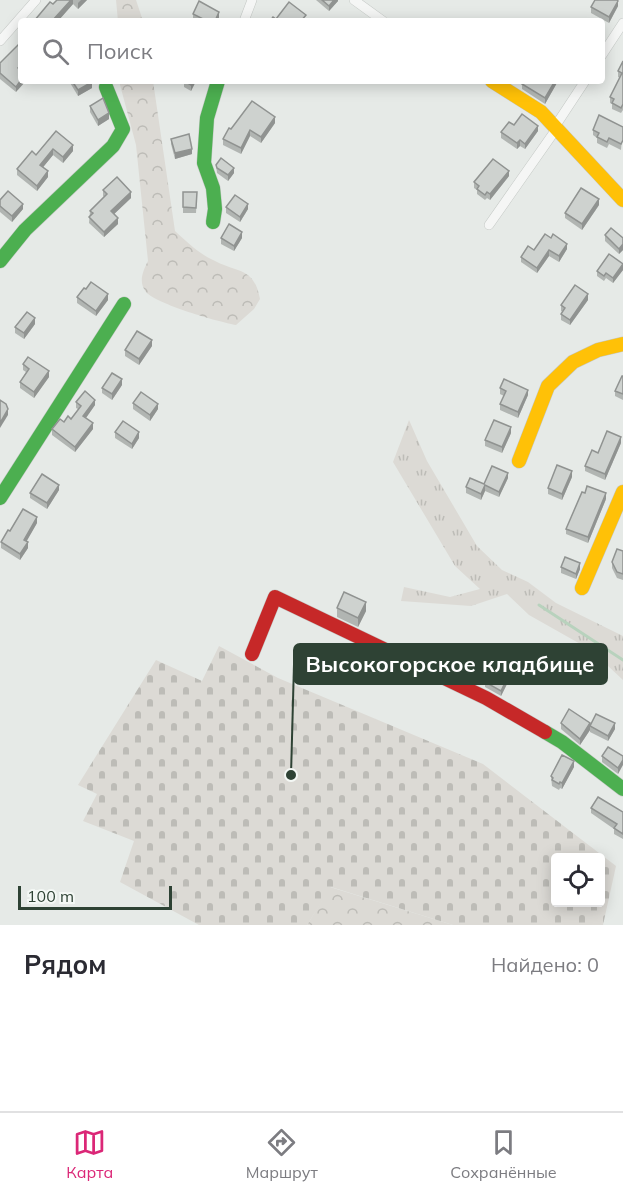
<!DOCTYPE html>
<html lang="ru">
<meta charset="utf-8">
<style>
body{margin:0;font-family:Mulish,sans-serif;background:#f2f2f3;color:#2b2b33}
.controls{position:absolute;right:18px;bottom:18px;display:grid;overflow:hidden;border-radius:6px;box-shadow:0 3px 15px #0003}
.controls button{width:54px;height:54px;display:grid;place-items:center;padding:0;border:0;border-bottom:2px solid #e1e1e2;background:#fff;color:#2b2b33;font:30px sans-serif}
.scale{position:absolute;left:18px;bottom:15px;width:154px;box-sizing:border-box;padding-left:6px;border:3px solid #2e4234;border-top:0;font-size:16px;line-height:21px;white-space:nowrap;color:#2e4234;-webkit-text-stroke:4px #f4f8f5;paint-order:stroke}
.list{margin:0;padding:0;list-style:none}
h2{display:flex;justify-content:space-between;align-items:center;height:78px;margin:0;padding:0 24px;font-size:26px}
h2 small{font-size:20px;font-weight:400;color:#7c7c81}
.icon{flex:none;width:33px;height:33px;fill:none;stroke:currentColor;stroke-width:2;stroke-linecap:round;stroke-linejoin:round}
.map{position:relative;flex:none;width:623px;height:925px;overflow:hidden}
.search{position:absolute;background:#fff;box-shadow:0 3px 15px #0003;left:18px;right:18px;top:18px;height:66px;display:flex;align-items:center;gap:15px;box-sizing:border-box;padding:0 21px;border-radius:6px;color:#7c7c81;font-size:22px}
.sheet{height:186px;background:#fff}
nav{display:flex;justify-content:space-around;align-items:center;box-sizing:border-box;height:84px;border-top:2px solid #e1e1e2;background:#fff;font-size:16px;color:#7c7c81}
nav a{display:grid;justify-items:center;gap:3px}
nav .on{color:#db2777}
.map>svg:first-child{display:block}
.grass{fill:url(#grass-tufts)}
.forest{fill:url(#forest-crowns)}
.cemetery{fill:url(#cemetery-stones);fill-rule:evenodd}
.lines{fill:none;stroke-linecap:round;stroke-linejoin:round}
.stream{stroke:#b8d2bd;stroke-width:3}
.street-casing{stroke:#c3c7c4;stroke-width:10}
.fast-casing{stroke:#c3c7c4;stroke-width:15}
.slow-casing{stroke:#c3c7c4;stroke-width:15}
.jam-casing{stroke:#c3c7c4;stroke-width:15}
.street{stroke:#f5f6f5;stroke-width:9}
.fast{stroke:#4caf50;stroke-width:14}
.slow{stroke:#ffc107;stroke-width:14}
.jam{stroke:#c62828;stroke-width:14}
.wall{fill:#b1b5b2}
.shaded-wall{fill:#909391}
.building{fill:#ced2cf;stroke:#909391;stroke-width:1.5}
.leader{fill:none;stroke:#2e4234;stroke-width:2}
.callout-dot{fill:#2e4234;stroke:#f4f8f5;stroke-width:2}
.callout{fill:#2e4234;stroke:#2e4234;stroke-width:2}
.callout-label{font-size:22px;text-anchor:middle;font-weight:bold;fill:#fff}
</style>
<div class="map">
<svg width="623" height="925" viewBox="0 0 623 925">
<defs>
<pattern id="grass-tufts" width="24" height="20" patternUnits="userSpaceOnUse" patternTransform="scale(1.5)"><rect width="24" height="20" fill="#dcdad5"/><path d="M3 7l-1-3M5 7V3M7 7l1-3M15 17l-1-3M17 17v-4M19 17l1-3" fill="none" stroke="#bdbcb7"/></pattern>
<pattern id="forest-crowns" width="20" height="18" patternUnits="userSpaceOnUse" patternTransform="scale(1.5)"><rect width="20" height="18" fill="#dcdad5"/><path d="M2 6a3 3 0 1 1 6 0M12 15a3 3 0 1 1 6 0" fill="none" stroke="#bdbcb7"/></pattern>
<pattern id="cemetery-stones" width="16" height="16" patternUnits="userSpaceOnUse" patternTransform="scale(1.5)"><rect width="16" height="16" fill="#dcdad5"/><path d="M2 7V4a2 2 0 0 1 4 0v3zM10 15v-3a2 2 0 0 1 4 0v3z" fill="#bdbcb7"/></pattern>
</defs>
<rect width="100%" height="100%" fill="#e6eae7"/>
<path class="grass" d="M 409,420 L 427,461 L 477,546 L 502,570 L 528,582 L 556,603 L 623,636 L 623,680 L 591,650 L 529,615 L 507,594 L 471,606 L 401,601 L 404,587 L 450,597 L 480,589 L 455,566 L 393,462 Z"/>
<g class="forest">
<path d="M 116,0 L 136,0 L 143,21 L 118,21 Z"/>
<path d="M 119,81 L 153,81 L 175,231 C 187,242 198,253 213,260 C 236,273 254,266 260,299 L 254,309 L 236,325 C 219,322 156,304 146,292 C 138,282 143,271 148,261 L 136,145 Z"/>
<path d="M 330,887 L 453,925 L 307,925 Z"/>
</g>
<path class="cemetery" d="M 219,646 L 278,678 L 483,764 L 616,866 L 603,925 L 453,925 L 331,887 L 307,925 L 199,925 L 120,882 L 134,841 L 83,821 L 97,794 L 78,785 L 156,660 L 202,681 ZM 556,858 L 600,858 L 600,902 L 556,902 Z"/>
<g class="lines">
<path class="stream" d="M 539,605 L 623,660"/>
<g class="street-casing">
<g id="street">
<path d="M 354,0 L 383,21"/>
<path d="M 244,21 L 252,0"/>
<path d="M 0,41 L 36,0"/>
<path d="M 602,55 L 623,23"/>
<path d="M 489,225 L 557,128 L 558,122 L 585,81"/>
</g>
</g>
<g class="fast-casing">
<g id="fast">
<path d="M 213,222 L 215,209 L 213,188 L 204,163 L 207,118 L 218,81"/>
<path d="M 0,261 L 25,230 L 113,146 L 123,129 L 106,87"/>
<path d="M 0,498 L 124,304"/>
<path d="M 545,732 L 562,742 L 623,789"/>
</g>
</g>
<g class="slow-casing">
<g id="slow">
<path d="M 492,81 L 541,112 L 623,200"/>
<path d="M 519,461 L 548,386 L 573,362 L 598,350 L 623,344"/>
<path d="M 582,588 L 623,492"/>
</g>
</g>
<g class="jam-casing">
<path id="jam" d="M 252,654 L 275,597 L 486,698 L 545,732"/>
</g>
<use href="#street" class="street"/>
<use href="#fast" class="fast"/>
<use href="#slow" class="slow"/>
<use href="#jam" class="jam"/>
</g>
<g class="wall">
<path d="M 57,0 L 87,0 L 78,9 L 73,4 L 58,21 L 34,21 Z"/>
<path d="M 316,0 L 338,0 L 338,1 L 329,11 Z"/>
<path d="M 618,6 L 609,23 L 591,13 L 591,7 Z"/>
<path d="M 193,14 L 219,17 L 218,21 L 196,21 L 193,19 Z"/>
<path d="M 21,42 L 16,92 L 0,79 L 0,63 Z"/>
<path d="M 623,61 L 623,110 L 621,113 L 612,109 L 612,104 L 610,103 L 610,97 L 620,78 L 618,77 L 618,71 Z"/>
<path d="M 69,81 L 92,81 L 92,88 L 78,96 Z"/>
<path d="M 184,81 L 196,81 L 191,91 L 184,87 Z"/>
<path d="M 558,81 L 545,104 L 522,89 L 522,84 Z"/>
<path d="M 90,106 L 109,119 L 98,126 L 90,112 Z"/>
<path d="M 275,123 L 261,143 L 250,136 L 241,154 L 223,145 L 223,139 L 231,129 Z"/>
<path d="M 623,127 L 621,150 L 609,144 L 607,148 L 597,143 L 597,138 L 593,135 L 593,130 Z"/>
<path d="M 56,131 L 73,151 L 63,163 L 53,155 L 43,167 L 48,177 L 37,191 L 17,175 L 17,169 L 36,155 Z"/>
<path d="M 538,131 L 525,149 L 520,146 L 517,149 L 501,138 L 501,132 Z"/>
<path d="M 171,139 L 192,154 L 175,159 L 171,144 Z"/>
<path d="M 216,165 L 234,173 L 228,181 L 217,173 Z"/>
<path d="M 509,176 L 490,200 L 487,198 L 485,200 L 477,194 L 477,190 L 474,188 L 474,182 Z"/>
<path d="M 103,190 L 131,198 L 114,214 L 118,224 L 104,237 L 89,223 L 90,211 L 104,197 L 103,196 Z"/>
<path d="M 183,192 L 197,192 L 196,213 L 183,213 Z"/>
<path d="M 0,200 L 23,209 L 12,222 L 0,212 Z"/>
<path d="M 599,205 L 582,230 L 565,218 L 565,213 Z"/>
<path d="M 226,207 L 248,209 L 240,222 L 226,213 Z"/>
<path d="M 605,235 L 623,238 L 623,250 L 619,254 L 605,241 Z"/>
<path d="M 221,238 L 242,238 L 234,251 L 221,244 Z"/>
<path d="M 551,238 L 567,249 L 559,262 L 549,256 L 537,273 L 521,262 L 521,257 L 534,250 Z"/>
<path d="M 623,270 L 613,283 L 606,278 L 604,281 L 597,276 L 597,271 Z"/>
<path d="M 86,289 L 108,300 L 96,316 L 77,303 L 77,297 Z"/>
<path d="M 588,300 L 570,325 L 561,320 L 561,314 L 563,312 L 561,311 L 561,305 Z"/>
<path d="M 35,324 L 24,339 L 15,333 L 15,327 Z"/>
<path d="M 152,346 L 139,365 L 125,356 L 125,350 Z"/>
<path d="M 23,364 L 49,377 L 34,398 L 20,388 L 20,382 L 26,372 L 23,370 Z"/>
<path d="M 623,376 L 623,400 L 615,396 L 615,391 Z"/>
<path d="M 122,385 L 112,400 L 102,393 L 102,388 Z"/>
<path d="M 500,388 L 528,395 L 518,418 L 500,410 L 500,404 L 504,396 L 500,394 Z"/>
<path d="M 76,402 L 95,405 L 86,418 L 93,429 L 75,452 L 52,435 L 52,429 L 64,422 L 71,419 L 78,409 L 76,408 Z"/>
<path d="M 133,403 L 158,409 L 150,421 L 133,409 Z"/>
<path d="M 115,432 L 139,438 L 132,449 L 115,438 Z"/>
<path d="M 511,433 L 502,453 L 485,446 L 485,440 Z"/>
<path d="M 621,443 L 605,480 L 585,471 L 585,466 L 598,453 Z"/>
<path d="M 572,477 L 562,500 L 548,494 L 548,488 Z"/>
<path d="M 508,478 L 499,497 L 485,491 L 481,500 L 466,493 L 466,487 Z"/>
<path d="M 59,490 L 47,509 L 30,498 L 30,493 Z"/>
<path d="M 606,499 L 588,543 L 566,534 L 566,529 Z"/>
<path d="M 37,523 L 26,541 L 28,548 L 20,560 L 1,548 L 1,542 L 10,531 Z"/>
<path d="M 623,551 L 623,580 L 617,578 L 612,568 L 612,562 Z"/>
<path d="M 561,567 L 580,569 L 576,579 L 561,573 Z"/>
<path d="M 337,608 L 366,611 L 358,627 L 337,617 Z"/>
<path d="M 513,672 L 501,696 L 485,687 L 485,682 Z"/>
<path d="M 561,723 L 590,723 L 615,729 L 608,741 L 590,732 L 590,730 L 580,745 L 561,729 Z"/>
<path d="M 602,756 L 623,756 L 618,774 L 602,762 Z"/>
<path d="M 574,767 L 562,789 L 560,788 L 559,790 L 552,786 L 551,776 Z"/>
<path d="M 591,808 L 623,812 L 623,839 L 614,834 L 614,829 L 591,813 Z"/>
</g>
<g class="shaded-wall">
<path d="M 71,0 L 73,0 L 73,4 L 58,21 L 52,21 Z"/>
<path d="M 81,0 L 87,0 L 78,9 L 78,3 Z"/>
<path d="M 334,0 L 338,0 L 338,1 L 329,11 L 329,6 Z"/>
<path d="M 618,1 L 618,6 L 609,23 L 609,17 Z"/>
<path d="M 219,12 L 219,17 L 218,21 L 215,21 Z"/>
<path d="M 21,81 L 26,81 L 16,92 L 16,87 Z"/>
<path d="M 193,81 L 196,81 L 191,91 L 191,85 Z"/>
<path d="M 555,81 L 558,81 L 545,104 L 545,98 Z"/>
<path d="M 92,82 L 92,88 L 78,96 L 78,90 Z"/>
<path d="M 109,113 L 109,119 L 98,126 L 98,120 Z"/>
<path d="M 275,117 L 275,123 L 261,143 L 261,137 Z"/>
<path d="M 538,126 L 538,131 L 525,149 L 525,144 Z"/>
<path d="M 250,130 L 250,136 L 241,154 L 241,148 Z"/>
<path d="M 520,140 L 520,146 L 517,149 L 517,143 Z"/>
<path d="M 73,145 L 73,151 L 63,163 L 63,157 Z"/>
<path d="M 53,149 L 53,155 L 40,171 L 40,165 Z"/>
<path d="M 192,149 L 192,154 L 175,159 L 175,153 Z"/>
<path d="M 234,168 L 234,173 L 228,181 L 228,175 Z"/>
<path d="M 48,171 L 48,177 L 37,191 L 37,186 Z"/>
<path d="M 509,171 L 509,176 L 490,200 L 490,194 Z"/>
<path d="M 131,192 L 131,198 L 111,217 L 111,211 Z"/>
<path d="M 599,199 L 599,205 L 582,230 L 582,224 Z"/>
<path d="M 23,204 L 23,209 L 12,222 L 12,216 Z"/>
<path d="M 248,204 L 248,209 L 240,222 L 240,217 Z"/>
<path d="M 118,218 L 118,224 L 104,237 L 104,232 Z"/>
<path d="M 242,232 L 242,238 L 234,251 L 234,246 Z"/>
<path d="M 567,244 L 567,249 L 559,262 L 559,256 Z"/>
<path d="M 623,244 L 623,250 L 619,254 L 619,249 Z"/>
<path d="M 549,250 L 549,256 L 537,273 L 537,268 Z"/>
<path d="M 623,264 L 623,270 L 613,283 L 613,278 Z"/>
<path d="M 108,294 L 108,300 L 96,316 L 96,311 Z"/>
<path d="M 588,294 L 588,300 L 570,325 L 570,320 Z"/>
<path d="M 35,318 L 35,324 L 24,339 L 24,333 Z"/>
<path d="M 152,340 L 152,346 L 139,365 L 139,359 Z"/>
<path d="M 49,371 L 49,377 L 34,398 L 34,392 Z"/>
<path d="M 122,379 L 122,385 L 112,400 L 112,394 Z"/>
<path d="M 528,390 L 528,395 L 518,418 L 518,412 Z"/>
<path d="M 95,400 L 95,405 L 83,422 L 83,416 Z"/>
<path d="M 158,404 L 158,409 L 150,421 L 150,415 Z"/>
<path d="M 8,409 L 8,415 L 0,428 L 0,423 Z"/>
<path d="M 93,423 L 93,429 L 75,452 L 75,447 Z"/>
<path d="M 511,427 L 511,433 L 502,453 L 502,447 Z"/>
<path d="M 139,432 L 139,438 L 132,449 L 132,444 Z"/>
<path d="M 621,437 L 621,443 L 605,480 L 605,474 Z"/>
<path d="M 572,471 L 572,477 L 562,500 L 562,494 Z"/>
<path d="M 508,473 L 508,478 L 499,497 L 499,492 Z"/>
<path d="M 59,485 L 59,490 L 47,509 L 47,503 Z"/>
<path d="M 485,485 L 485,491 L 481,500 L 481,494 Z"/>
<path d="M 606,493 L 606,499 L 588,543 L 588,537 Z"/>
<path d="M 37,517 L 37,523 L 24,546 L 24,540 Z"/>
<path d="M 28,542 L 28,548 L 20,560 L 20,554 Z"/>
<path d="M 580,563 L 580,569 L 576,579 L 576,574 Z"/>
<path d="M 366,602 L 366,611 L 358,627 L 358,618 Z"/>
<path d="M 513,666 L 513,672 L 501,696 L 501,691 Z"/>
<path d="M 590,723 L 590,730 L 580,745 L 580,739 Z"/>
<path d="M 615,723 L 615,729 L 608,741 L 608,736 Z"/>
<path d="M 623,760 L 623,765 L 618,774 L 618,768 Z"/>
<path d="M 574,761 L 574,767 L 562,789 L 562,783 Z"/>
</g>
<g class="building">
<path d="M 57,0 L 71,0 L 52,21 L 34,21 L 50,2 L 53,4 Z"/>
<path d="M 322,0 L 334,0 L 329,6 Z"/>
<path d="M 595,0 L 617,0 L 618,1 L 609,17 L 591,7 Z"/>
<path d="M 199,1 L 219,12 L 215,21 L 207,21 L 193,14 Z"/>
<path d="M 289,2 L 306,15 L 301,21 L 270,21 L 273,17 L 276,19 Z"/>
<path d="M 21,42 L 21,65 L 18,68 L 21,70 L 21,80 L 16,87 L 0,73 L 0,63 Z"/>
<path d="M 623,61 L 623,104 L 621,108 L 612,103 L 614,99 L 610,97 L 622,73 L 618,71 Z"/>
<path d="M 72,81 L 92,81 L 92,82 L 78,90 Z"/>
<path d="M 184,81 L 193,81 L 191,85 Z"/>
<path d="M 524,81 L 529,81 L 532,83 L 533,81 L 555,81 L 545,98 L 522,84 Z"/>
<path d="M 103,98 L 109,113 L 98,120 L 90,106 Z"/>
<path d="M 252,101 L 275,117 L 261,137 L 250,130 L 241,148 L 223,139 L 229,128 L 231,129 Z"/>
<path d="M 522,114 L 538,126 L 525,144 L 520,140 L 517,143 L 501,132 L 509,122 L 514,125 Z"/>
<path d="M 599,115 L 623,127 L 623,140 L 621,144 L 609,138 L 607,142 L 597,137 L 599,133 L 593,130 Z"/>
<path d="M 56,131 L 73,145 L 63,157 L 53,149 L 40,165 L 48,171 L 37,186 L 17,169 L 32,151 L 36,155 Z"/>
<path d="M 189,134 L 192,149 L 175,153 L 171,139 Z"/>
<path d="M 221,158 L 234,168 L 228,175 L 217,168 L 216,165 Z"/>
<path d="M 493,159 L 509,171 L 490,194 L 487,192 L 485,195 L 477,189 L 479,186 L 474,182 Z"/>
<path d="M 117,177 L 131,192 L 111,211 L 118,218 L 104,232 L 89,217 L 93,213 L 90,211 L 107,194 L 103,190 Z"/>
<path d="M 581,188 L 599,199 L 582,224 L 565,213 Z"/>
<path d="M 8,191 L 23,204 L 12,216 L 0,206 L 0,200 Z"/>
<path d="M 183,192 L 197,192 L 196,208 L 183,207 Z"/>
<path d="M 235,195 L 248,204 L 240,217 L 226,207 Z"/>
<path d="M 229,224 L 242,232 L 234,246 L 221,238 Z"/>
<path d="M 611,228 L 623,238 L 623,244 L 619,249 L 605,235 Z"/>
<path d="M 545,234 L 551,238 L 553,234 L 567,244 L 559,256 L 549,250 L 537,268 L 521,257 L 528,246 L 534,250 Z"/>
<path d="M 609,254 L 623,264 L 613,278 L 606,273 L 604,276 L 597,271 Z"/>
<path d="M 91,282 L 108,294 L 96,311 L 77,297 L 84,288 L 86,289 Z"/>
<path d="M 575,285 L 588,294 L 570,320 L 561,314 L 565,308 L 561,305 Z"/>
<path d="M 27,312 L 35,318 L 24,333 L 15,327 Z"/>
<path d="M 137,331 L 152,340 L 139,359 L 125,350 Z"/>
<path d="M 28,357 L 49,371 L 34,392 L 20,382 L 29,369 L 23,364 Z"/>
<path d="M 112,373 L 122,379 L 112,394 L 102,388 Z"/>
<path d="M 622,376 L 623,376 L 623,394 L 615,391 Z"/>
<path d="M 504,379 L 528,390 L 518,412 L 500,404 L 506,391 L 500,388 Z"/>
<path d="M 85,391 L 95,400 L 83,416 L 93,423 L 75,447 L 52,429 L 60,419 L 64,422 L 68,416 L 71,419 L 81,406 L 76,402 Z"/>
<path d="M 141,392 L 158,404 L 150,415 L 133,403 Z"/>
<path d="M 0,400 L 6,404 L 8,409 L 0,423 Z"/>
<path d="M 494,420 L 511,427 L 502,447 L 485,440 Z"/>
<path d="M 123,421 L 139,432 L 132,444 L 115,432 Z"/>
<path d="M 607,431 L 621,437 L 605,474 L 585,466 L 592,450 L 598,453 Z"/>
<path d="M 557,465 L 572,471 L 562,494 L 548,488 Z"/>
<path d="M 492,466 L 508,473 L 499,492 L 485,485 L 481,494 L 466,487 L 470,478 L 484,484 Z"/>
<path d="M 42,474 L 59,485 L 47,503 L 30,493 Z"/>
<path d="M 587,486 L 606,493 L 588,537 L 566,529 L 582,492 L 585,493 Z"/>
<path d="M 23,509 L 37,517 L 24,540 L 28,542 L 20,554 L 1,542 L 8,530 L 10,531 Z"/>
<path d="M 617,549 L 623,551 L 623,574 L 617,572 L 612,562 Z"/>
<path d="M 565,557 L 580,563 L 576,574 L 561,567 Z"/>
<path d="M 344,592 L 366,602 L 358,618 L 337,608 Z"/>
<path d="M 496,658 L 513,666 L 501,691 L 485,682 Z"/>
<path d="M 569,709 L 590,723 L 580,739 L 561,723 Z"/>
<path d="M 596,714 L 615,723 L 608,736 L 590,726 Z"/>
<path d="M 608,747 L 623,756 L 623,760 L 618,768 L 602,756 Z"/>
<path d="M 562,755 L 574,761 L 562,783 L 560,782 L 559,784 L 552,780 L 553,778 L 551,776 Z"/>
<path d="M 598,797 L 623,812 L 623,834 L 614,828 L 617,824 L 591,808 Z"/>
</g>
<path class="leader" d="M291 775L294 664"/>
<circle class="callout-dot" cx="291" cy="775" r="6"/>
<rect class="callout" x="294" y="644" width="313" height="40" rx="6"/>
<g class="callout-label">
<text x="450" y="672">Высокогорское кладбище</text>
</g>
</svg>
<div class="controls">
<button><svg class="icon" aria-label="locate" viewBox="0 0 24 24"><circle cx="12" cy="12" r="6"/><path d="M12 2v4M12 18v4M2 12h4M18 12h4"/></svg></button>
</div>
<div class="scale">100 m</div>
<div class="search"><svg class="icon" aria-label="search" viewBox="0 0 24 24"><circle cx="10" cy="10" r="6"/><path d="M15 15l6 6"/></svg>Поиск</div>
</div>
<section class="sheet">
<h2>Рядом<small>Найдено: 0</small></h2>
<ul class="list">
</ul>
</section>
<nav>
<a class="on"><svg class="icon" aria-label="map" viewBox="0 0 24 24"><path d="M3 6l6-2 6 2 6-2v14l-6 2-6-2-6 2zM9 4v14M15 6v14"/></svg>Карта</a>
<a><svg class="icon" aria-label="directions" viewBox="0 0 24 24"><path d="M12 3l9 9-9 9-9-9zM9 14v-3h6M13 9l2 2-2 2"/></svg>Маршрут</a>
<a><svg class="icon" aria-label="saved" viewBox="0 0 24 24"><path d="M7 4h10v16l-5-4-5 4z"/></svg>Сохранённые</a>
</nav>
